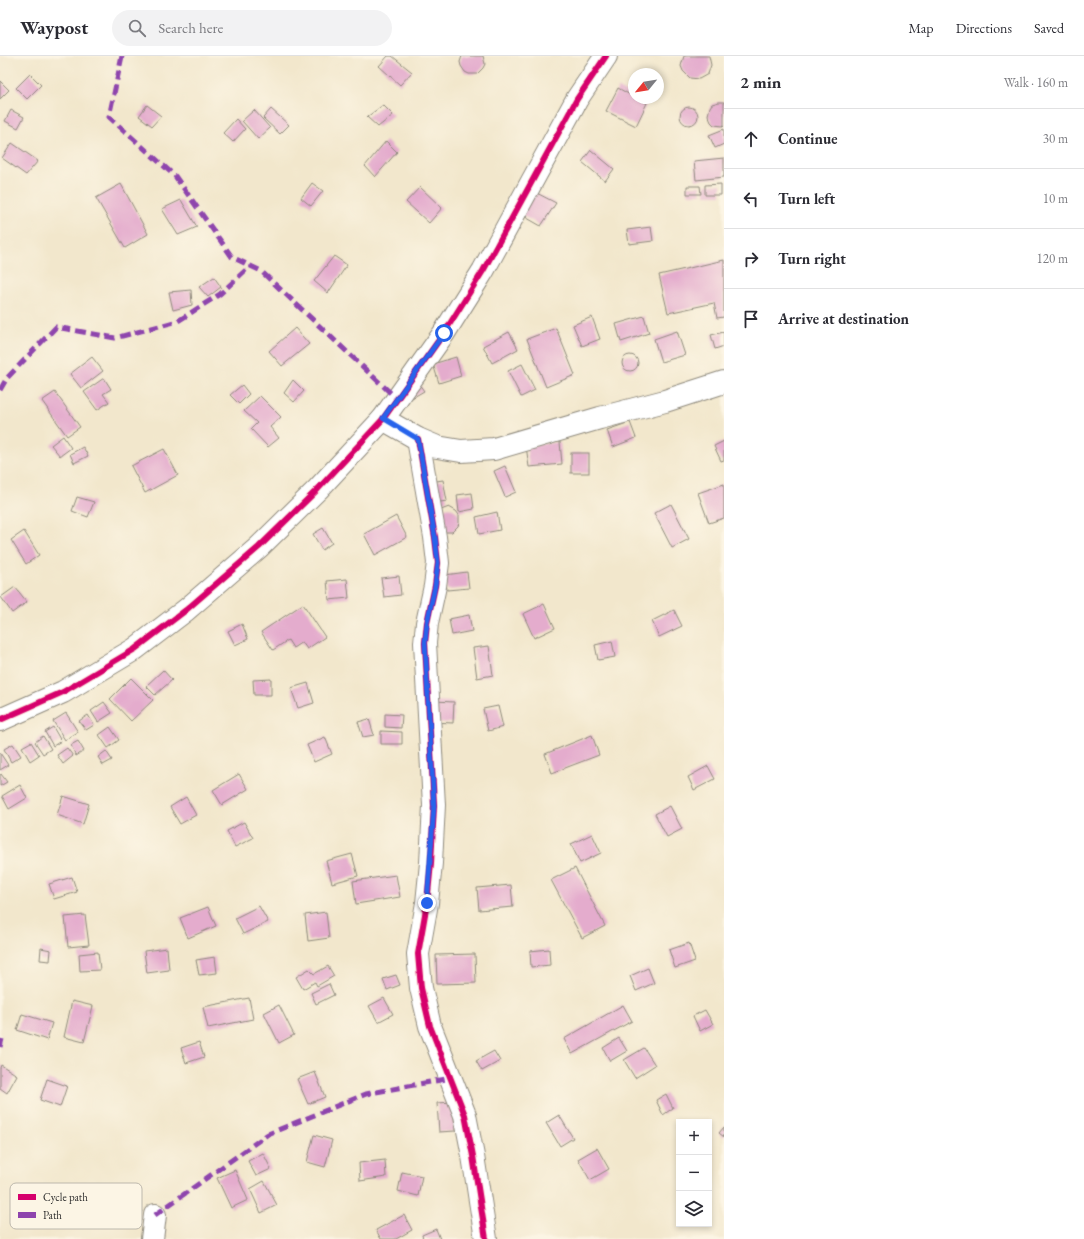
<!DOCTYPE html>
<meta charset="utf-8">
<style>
body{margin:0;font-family:"EB Garamond",serif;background:#f2f2f3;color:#2b2b33}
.controls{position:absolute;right:12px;bottom:12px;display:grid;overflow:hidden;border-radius:0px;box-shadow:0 2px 6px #0003}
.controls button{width:36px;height:36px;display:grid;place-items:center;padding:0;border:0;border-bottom:1px solid #e1e1e2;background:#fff;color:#2b2b33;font:20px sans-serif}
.compass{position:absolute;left:628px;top:12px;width:36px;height:36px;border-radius:50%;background:#fff;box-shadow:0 2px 6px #0003;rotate:240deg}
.stop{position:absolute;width:12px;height:12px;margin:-9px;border:3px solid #2563eb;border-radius:50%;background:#fff}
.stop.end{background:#2563eb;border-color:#fff;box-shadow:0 1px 4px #0008}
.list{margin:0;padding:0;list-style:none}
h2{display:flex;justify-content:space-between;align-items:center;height:52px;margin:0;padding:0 16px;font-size:17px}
h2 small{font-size:13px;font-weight:400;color:#7c7c81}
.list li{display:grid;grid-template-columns:26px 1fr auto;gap:12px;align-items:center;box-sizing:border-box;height:60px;padding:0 16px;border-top:1px solid #e1e1e2}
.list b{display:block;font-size:15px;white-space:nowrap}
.list em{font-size:13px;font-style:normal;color:#7c7c81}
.icon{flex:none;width:22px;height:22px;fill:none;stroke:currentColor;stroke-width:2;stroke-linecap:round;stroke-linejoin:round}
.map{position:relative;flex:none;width:724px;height:1183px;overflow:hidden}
header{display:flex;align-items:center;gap:24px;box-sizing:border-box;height:56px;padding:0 20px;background:#fff;border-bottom:1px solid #e1e1e2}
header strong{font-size:19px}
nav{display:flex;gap:22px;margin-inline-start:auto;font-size:14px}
.search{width:280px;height:36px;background:#f2f2f3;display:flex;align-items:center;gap:10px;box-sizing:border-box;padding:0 14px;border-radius:22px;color:#7c7c81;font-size:15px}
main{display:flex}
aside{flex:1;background:#fff}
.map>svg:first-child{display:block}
.building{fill:#e4accd}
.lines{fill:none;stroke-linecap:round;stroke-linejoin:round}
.minor-casing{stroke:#8e897c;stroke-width:24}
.minor{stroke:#fff;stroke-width:22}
.quiet{stroke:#8e44ad;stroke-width:5;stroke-dasharray:10 5;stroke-linecap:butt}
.cycleway-casing{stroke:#fcf5e5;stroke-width:8}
.cycleway{stroke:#d6006c;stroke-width:6}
.route{stroke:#2563eb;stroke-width:5}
.key{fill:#fcf5e5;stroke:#bdb8ad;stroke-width:1}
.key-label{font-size:11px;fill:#2b2b2b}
</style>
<header>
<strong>Waypost</strong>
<div class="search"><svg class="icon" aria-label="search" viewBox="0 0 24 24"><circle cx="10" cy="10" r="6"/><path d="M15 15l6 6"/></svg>Search here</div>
<nav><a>Map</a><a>Directions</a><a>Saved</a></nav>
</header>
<main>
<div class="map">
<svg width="724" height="1183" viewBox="0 0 724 1183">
<rect width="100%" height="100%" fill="#fcf5e5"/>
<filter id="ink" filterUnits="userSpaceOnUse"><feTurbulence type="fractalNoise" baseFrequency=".025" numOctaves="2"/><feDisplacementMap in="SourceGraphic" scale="8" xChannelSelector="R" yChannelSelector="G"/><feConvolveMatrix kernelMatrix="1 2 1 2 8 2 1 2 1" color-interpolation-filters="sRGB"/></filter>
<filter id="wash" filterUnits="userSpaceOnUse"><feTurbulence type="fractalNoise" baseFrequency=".012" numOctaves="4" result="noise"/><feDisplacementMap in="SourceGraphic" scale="16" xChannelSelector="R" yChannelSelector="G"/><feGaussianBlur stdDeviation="0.9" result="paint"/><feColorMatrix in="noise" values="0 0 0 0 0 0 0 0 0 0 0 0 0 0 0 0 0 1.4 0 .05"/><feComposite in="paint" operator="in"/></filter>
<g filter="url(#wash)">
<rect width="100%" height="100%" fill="#f2e7cc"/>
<g id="blocks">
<g class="building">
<path d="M 388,0 L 392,0 L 412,16 L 400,29 L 379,10 Z"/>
<path d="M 462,0 L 483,0 L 485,8 L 483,12 L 477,18 L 469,18 L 465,16 L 461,10 L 460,6 Z"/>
<path d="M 684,0 L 709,0 L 711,9 L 708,18 L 699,23 L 690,22 L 683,15 L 681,10 Z"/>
<path d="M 30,18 L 41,29 L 27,43 L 16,32 Z"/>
<path d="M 0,25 L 9,34 L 0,43 Z"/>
<path d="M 618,32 L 634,41 L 634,42 L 647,47 L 636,70 L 606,55 Z"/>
<path d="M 719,46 L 724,46 L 724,69 L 723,70 L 714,69 L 711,66 L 708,59 L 710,51 L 712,48 Z"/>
<path d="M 147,49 L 161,60 L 152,70 L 139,60 Z"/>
<path d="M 383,49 L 393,59 L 378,71 L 367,61 Z"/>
<circle cx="689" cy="60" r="9"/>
<path d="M 271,53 L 289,69 L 280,78 L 263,62 Z"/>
<path d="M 11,54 L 24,61 L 18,72 L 5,65 Z"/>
<path d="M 254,54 L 270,72 L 258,83 L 242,65 Z"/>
<path d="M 236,63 L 245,73 L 233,86 L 223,77 Z"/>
<path d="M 724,73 L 724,88 L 715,92 L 709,79 Z"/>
<path d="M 386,85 L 397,96 L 375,121 L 365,110 Z"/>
<path d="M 12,87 L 38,105 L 26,119 L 2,102 Z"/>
<path d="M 591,94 L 614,113 L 605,125 L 582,106 Z"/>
<path d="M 724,102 L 724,121 L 696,124 L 694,105 Z"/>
<path d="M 312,127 L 323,135 L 311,150 L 301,142 Z"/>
<path d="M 121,128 L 148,178 L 125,192 L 96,142 Z"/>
<path d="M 721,128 L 721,139 L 705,139 L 705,129 Z"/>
<path d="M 687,130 L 700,130 L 701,138 L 687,138 Z"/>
<path d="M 420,131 L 442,152 L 429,167 L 406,146 Z"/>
<path d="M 531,134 L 556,147 L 541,170 L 520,158 Z"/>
<path d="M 181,144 L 197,171 L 178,179 L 162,153 Z"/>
<path d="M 651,171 L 653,185 L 629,188 L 627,174 Z"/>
<path d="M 334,200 L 347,209 L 328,237 L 314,225 Z"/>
<path d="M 724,204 L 724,261 L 717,262 L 714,247 L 668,257 L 659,219 Z"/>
<path d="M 214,221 L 221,231 L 208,241 L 199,231 Z"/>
<path d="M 191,234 L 192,249 L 173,254 L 169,236 Z"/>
<path d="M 644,260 L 649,277 L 621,286 L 616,268 Z"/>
<path d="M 592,261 L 600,283 L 582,290 L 573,269 Z"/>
<path d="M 295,272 L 309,288 L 282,310 L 269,295 Z"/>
<path d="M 556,272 L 575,319 L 546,331 L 527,283 Z"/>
<path d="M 677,275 L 685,299 L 661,306 L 654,283 Z"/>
<path d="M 509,276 L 518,293 L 492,307 L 483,290 Z"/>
<path d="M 724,276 L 724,290 L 715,293 L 711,279 Z"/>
<circle cx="630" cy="307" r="8"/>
<path d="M 92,301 L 103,315 L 81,332 L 70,318 Z"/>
<path d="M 456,301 L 461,320 L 439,327 L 433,308 Z"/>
<path d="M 522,308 L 535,334 L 521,341 L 508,315 Z"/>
<path d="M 104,322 L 111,333 L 103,338 L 109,346 L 97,354 L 84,336 Z"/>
<path d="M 293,324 L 304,335 L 294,346 L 284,337 Z"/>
<path d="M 419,328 L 424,335 L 412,342 L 408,334 Z"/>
<path d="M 242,329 L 249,338 L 239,348 L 230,339 Z"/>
<path d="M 55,336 L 80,371 L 67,380 L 42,345 Z"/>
<path d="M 260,340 L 281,361 L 270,371 L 279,382 L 268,391 L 251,373 L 257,367 L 244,355 Z"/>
<path d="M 630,366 L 636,382 L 613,391 L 607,374 Z"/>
<path d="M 63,380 L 71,392 L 60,400 L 51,389 Z"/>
<path d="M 724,385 L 724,404 L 721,405 L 714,390 Z"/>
<path d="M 560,386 L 562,408 L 529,411 L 526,390 Z"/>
<path d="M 83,391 L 88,400 L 74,407 L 70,398 Z"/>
<path d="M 164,393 L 178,419 L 145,437 L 131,410 Z"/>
<rect x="571" y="397" width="18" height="20"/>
<path d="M 505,410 L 516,436 L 505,441 L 494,415 Z"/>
<path d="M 443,424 L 447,445 L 434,447 L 430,426 Z"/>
<path d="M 724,428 L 724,462 L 709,467 L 698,437 Z"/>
<path d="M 472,437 L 474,453 L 459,456 L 457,439 Z"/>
<path d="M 77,441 L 94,446 L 88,461 L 72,455 Z"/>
<path d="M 671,448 L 689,483 L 672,492 L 654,457 Z"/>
<path d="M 449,451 L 456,455 L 459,459 L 459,467 L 458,470 L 452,476 L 444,476 L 441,454 Z"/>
<path d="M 497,456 L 500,474 L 479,478 L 476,461 Z"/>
<path d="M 396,460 L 407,481 L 375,499 L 364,478 Z"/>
<path d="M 323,472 L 332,487 L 322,494 L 313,478 Z"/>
<path d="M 24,475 L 39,499 L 26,508 L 11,484 Z"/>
<path d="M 467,516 L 469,532 L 447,534 L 445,519 Z"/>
<path d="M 399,520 L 401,539 L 384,541 L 381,522 Z"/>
<path d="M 347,523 L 349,542 L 329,544 L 327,525 Z"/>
<path d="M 15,531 L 27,546 L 12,557 L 1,541 Z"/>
<path d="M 303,548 L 325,581 L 307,593 L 302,586 L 293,592 L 288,584 L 273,594 L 261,576 Z"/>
<path d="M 544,548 L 555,572 L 534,582 L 523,558 Z"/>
<path d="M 674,554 L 682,570 L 659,581 L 652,565 Z"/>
<path d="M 469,559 L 472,575 L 452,579 L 449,563 Z"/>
<path d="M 242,568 L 248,583 L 235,589 L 228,575 Z"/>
<path d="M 612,585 L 615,601 L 598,604 L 595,589 Z"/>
<path d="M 489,590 L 493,619 L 477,622 L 473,592 Z"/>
<path d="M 163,614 L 172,624 L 155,639 L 146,630 Z"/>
<path d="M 131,622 L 153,644 L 131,665 L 110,643 Z"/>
<path d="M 271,623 L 271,639 L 254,639 L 253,624 Z"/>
<path d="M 308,627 L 314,647 L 298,652 L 291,632 Z"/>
<path d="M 434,645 L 454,646 L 453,667 L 433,666 Z"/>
<path d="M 104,646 L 112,657 L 98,666 L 91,655 Z"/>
<path d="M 498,650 L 503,671 L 488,675 L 483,653 Z"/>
<path d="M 66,657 L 78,676 L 65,684 L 53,665 Z"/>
<path d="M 385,658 L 402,659 L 401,672 L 385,671 Z"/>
<path d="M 88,659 L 94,669 L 86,674 L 79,665 Z"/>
<path d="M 369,663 L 374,679 L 363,681 L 358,666 Z"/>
<path d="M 53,671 L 61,685 L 53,690 L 45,676 Z"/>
<path d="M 110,671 L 119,684 L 108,692 L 99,679 Z"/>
<path d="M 381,675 L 402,676 L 402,688 L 381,688 Z"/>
<path d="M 592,679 L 599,699 L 552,717 L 545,698 Z"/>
<path d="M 43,680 L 51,693 L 43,698 L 35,686 Z"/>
<path d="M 325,681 L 332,698 L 314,706 L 307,689 Z"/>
<path d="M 78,685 L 84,695 L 76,700 L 71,689 Z"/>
<path d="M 31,686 L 39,699 L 30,705 L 22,691 Z"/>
<path d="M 13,688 L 21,700 L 11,706 L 4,693 Z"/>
<path d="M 67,692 L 73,700 L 63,708 L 57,699 Z"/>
<path d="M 106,695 L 112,704 L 103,709 L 98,701 Z"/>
<path d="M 0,697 L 8,709 L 0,714 Z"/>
<path d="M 708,710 L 715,723 L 694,734 L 688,721 Z"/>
<path d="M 1,718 L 7,726 L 0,730 L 0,719 Z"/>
<path d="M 239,718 L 248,733 L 222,749 L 213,734 Z"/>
<path d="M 20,729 L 27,742 L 9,753 L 2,740 Z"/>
<path d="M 63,740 L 89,748 L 83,768 L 57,759 Z"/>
<path d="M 186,741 L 196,759 L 180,768 L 170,751 Z"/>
<path d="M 670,750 L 682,773 L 667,781 L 655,758 Z"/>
<path d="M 244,766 L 253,782 L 235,791 L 227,775 Z"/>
<path d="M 592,778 L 601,797 L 580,807 L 571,788 Z"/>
<path d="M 352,798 L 358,820 L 332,827 L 326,805 Z"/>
<path d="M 575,812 L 605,870 L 582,882 L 551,824 Z"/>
<path d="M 396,819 L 400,841 L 356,848 L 353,825 Z"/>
<path d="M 72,821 L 77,836 L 54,843 L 49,828 Z"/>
<path d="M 511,829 L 513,851 L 479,854 L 477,832 Z"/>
<path d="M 259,850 L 268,866 L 243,878 L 235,862 Z"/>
<path d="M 208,851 L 216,870 L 188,882 L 180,862 Z"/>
<path d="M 326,856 L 329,882 L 308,885 L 305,859 Z"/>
<path d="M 85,859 L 89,889 L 68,891 L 65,861 Z"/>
<path d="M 689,887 L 695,905 L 675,912 L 669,894 Z"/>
<path d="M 41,892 L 51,894 L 50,905 L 40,904 Z"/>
<path d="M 167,892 L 169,914 L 147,917 L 144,895 Z"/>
<path d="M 549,893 L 550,909 L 531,911 L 530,895 Z"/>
<path d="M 98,896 L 100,914 L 80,915 L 79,898 Z"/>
<path d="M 475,898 L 476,927 L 437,928 L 436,899 Z"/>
<path d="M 215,901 L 217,917 L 199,919 L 196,904 Z"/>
<path d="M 328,910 L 334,920 L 317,930 L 315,926 L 303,933 L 296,921 L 309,913 L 314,918 Z"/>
<path d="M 648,912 L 654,927 L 636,935 L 630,920 Z"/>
<path d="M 396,919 L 400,929 L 387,934 L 383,923 Z"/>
<path d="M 329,928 L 334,939 L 316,948 L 311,937 Z"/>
<path d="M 249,942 L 253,963 L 208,972 L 203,951 Z"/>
<path d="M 384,942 L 393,958 L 378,966 L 369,950 Z"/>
<path d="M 72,945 L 93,950 L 84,986 L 64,981 Z"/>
<path d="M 279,949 L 294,979 L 279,987 L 264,957 Z"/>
<path d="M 623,949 L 632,965 L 572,998 L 564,983 Z"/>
<path d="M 705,954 L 713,968 L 700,975 L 693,960 Z"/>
<path d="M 22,958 L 52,967 L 47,984 L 17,974 Z"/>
<path d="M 619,982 L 627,995 L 610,1005 L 603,992 Z"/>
<path d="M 199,986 L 204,1001 L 186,1007 L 181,992 Z"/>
<path d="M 644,992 L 655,1009 L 635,1022 L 624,1004 Z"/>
<path d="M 494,995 L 500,1005 L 482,1015 L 476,1005 Z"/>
<path d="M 1,1009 L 17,1019 L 7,1037 L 0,1032 L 0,1012 Z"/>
<path d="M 315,1016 L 325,1041 L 308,1048 L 297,1023 Z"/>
<path d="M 47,1023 L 67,1030 L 60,1051 L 40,1044 Z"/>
<path d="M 666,1038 L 673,1052 L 663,1059 L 656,1044 Z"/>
<path d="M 453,1046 L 455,1075 L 439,1076 L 437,1047 Z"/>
<path d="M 559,1059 L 573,1082 L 560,1090 L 546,1067 Z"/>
<path d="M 724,1071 L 724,1081 L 719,1077 Z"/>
<path d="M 314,1079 L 332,1084 L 325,1111 L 307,1106 Z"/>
<path d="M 597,1092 L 609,1113 L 590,1124 L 578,1103 Z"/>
<path d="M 263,1097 L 271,1113 L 256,1120 L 248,1105 Z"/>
<path d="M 385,1104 L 386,1121 L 360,1125 L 359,1107 Z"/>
<path d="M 235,1114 L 248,1144 L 231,1152 L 217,1122 Z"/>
<path d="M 402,1116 L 422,1120 L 418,1140 L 398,1135 Z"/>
<path d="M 264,1125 L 277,1149 L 261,1157 L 250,1133 Z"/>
<path d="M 404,1159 L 412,1174 L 396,1183 L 381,1183 L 376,1174 Z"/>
<path d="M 436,1173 L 440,1183 L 423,1183 L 422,1179 Z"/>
</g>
</g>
</g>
<g filter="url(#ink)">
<use href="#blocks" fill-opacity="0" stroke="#8e897c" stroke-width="1"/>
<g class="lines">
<g class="minor-casing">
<g id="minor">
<path d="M 383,363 L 418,383 L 437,391 L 461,395 L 494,393 L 600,362 L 665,345 L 724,326"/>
<path d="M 418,383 L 435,481 L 438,507 L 435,530 L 427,567 L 425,587 L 434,749 L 431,807 L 427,847 L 418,898 L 421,932 L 430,970 L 465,1059 L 473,1100 L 486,1183"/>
<path d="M 0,664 L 63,636 L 135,593 L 186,554 L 259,491 L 318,433 L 383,363 L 444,277 L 483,215 L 577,43 L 606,0"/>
<path d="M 152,1183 L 155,1159"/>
</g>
</g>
<use href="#minor" class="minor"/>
<g class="quiet">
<path d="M 122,0 L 109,61 L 175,120 L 232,201 L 261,215 L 397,343"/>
<path d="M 0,334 L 7,322 L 56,271 L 115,282 L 178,265 L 220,238 L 250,210"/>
<path d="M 0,991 L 2,983"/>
<path d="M 155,1159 L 268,1078 L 366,1038 L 451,1022"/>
</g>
<g class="cycleway-casing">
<g id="cycleway">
<path d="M 418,383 L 435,481 L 438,507 L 435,530 L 427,567 L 425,587 L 434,749 L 431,807 L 427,847 L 418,898 L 421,932 L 430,970 L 465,1059 L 473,1100 L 486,1183"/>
<path d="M 0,664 L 63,636 L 135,593 L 186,554 L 259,491 L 318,433 L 383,363 L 444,277 L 483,215 L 577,43 L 606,0"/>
</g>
</g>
<use href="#cycleway" class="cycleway"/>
</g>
</g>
<g class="lines" filter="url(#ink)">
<path class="route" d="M 427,847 L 434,750 L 425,587 L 427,567 L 435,530 L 438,507 L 435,481 L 418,383 L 383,362 L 444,277"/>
</g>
<rect x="10" y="1127" width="132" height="46" rx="6" class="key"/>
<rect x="18" y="1138" width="18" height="6" fill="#d6006c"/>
<rect x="18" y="1156" width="18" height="6" fill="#8e44ad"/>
<g class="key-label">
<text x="43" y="1145">Cycle path</text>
<text x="43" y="1163">Path</text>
</g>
</svg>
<div class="controls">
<button>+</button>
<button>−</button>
<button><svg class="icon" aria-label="layers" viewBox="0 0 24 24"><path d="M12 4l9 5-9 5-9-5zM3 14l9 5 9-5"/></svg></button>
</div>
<svg class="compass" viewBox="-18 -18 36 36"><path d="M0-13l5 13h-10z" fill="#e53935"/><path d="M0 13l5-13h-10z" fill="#7c7c81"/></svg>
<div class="stop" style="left:444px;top:277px"></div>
<div class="stop end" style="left:427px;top:847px"></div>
</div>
<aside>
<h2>2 min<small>Walk · 160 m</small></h2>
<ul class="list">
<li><svg class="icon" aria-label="ahead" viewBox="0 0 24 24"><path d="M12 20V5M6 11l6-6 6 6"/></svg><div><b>Continue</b></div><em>30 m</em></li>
<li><svg class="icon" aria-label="left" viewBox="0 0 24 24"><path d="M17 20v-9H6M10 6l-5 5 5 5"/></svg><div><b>Turn left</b></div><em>10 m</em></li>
<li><svg class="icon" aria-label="right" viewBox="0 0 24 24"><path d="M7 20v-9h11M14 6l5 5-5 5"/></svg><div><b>Turn right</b></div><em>120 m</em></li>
<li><svg class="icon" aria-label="arrive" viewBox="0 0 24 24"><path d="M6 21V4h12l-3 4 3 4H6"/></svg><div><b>Arrive at destination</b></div></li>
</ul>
</aside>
</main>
